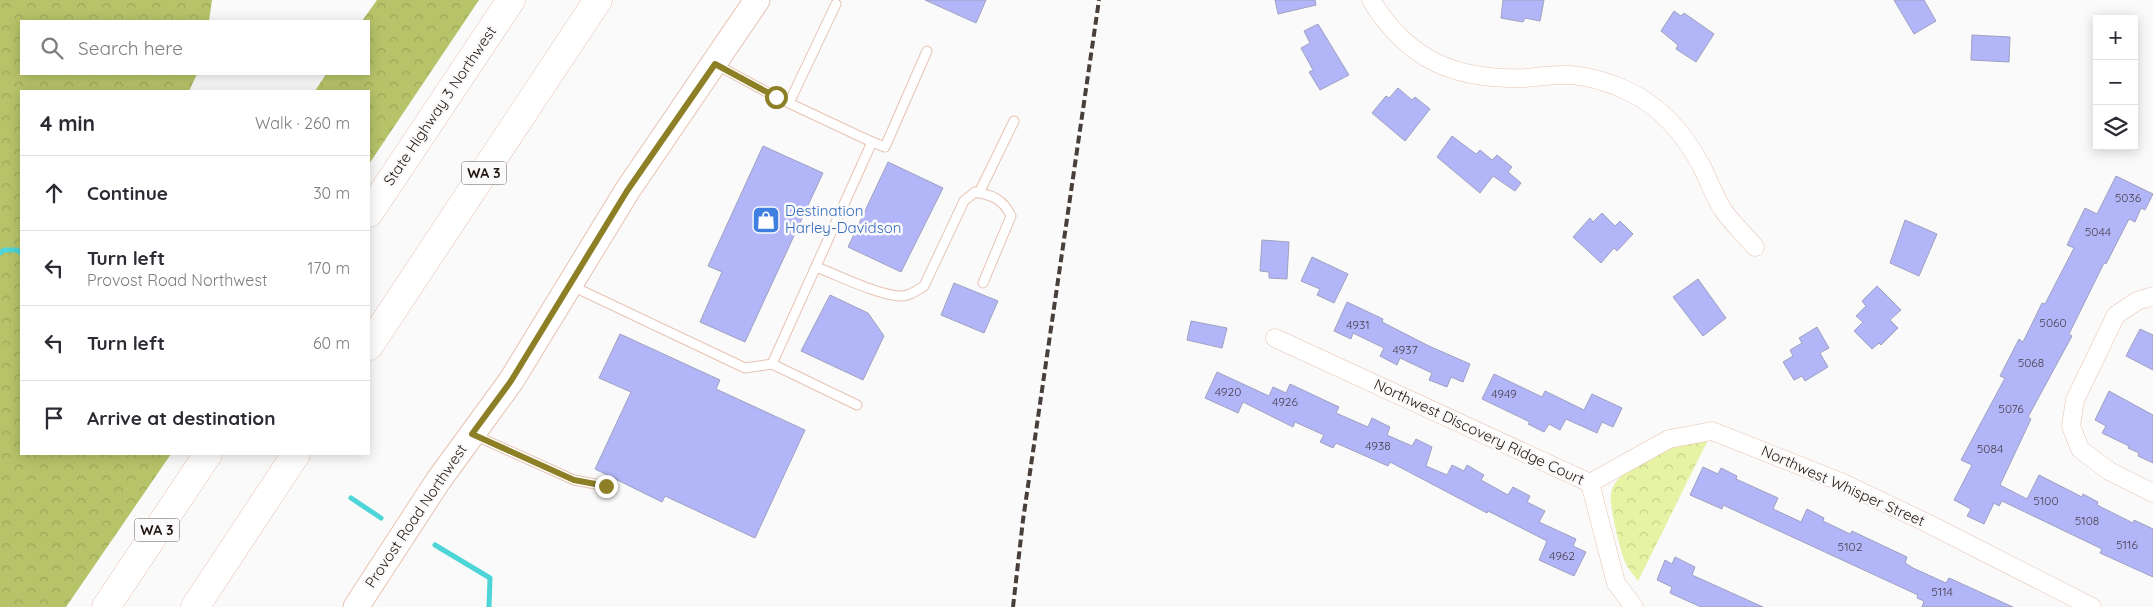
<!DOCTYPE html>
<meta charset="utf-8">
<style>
body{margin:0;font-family:Quicksand,sans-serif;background:#f2f2f3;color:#2b2b33}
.controls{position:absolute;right:15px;top:15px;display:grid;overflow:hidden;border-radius:0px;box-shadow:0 2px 12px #0003}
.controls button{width:45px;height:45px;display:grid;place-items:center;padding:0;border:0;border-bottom:1px solid #e1e1e2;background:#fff;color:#2b2b33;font:25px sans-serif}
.stop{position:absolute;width:15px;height:15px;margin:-11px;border:4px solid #8c7f26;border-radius:50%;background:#fff}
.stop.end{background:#8c7f26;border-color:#fff;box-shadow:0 1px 5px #0008}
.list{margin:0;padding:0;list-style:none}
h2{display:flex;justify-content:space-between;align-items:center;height:65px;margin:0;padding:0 20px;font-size:21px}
h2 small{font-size:16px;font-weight:400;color:#7c7c81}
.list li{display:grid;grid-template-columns:32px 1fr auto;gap:15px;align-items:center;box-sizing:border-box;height:75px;padding:0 20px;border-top:1px solid #e1e1e2}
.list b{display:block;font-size:19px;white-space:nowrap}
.list p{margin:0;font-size:16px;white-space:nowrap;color:#7c7c81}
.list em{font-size:16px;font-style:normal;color:#7c7c81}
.icon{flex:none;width:28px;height:28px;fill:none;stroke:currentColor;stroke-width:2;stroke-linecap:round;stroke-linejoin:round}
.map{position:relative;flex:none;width:2153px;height:607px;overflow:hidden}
.search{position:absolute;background:#fff;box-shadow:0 2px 12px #0003;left:20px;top:20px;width:350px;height:55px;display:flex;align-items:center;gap:12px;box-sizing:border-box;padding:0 18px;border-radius:0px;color:#7c7c81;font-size:19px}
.panel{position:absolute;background:#fff;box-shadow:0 2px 12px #0003;left:20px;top:90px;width:350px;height:365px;border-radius:0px}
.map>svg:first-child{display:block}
.forest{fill:url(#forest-crowns)}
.park{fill:url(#park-crowns)}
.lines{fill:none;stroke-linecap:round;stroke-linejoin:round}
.stream{stroke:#4dd5d8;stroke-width:5}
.building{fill:#b2b6f8;stroke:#9ea1c0}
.lane-casing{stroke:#e6c3b2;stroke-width:11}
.street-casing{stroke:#e6c3b2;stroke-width:19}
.secondary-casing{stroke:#e6c3b2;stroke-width:27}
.highway-casing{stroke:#e6c3b2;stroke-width:29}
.lane{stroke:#fff;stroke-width:9}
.street{stroke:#fff;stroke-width:18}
.secondary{stroke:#fff;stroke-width:25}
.highway{stroke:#fff;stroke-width:28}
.rail{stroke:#493f3a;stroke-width:4;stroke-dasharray:8 4;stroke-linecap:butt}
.route{stroke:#8c7f26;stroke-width:6}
.labels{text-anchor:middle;stroke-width:5;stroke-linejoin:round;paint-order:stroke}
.number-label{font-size:12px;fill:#473f4b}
.shield{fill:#fafafa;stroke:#645b57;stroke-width:1}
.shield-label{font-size:14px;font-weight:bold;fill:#231711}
.street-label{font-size:15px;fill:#231711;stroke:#fafafa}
.shop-label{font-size:15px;fill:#366cbe;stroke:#fafafa;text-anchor:start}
</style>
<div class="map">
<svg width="2153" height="607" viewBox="0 0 2153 607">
<defs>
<pattern id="forest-crowns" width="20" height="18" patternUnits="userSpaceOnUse" patternTransform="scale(1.25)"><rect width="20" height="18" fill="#b7c369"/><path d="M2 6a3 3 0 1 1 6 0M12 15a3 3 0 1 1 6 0" fill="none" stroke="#9da75a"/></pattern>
<pattern id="park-crowns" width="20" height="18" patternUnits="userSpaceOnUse" patternTransform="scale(1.25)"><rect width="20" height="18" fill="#e7f3a4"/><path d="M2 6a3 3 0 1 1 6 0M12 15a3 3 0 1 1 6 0" fill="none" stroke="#c6d08c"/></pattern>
</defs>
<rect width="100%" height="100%" fill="#fafafa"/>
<g class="forest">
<path d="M 0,0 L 212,0 L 209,21 L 21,21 L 21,74 L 197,74 L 189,91 L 21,91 L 21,454 L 171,454 L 66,607 L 0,607 Z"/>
<path d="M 377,0 L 479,0 L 369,164 L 369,91 L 315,91 L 326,74 L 369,74 L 369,21 L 362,21 Z"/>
</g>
<path class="park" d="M 1708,440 L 1638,581 C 1634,575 1628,569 1625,562 C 1620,549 1609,506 1611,494 C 1616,463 1681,442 1708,440 Z"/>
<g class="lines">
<g class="stream">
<path d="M 0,253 L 4,250 L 17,250 L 21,253"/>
<path d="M 351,498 L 381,518"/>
<path d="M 435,545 L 490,578 L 489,607"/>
</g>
</g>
<g class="building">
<path d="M 925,0 L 986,0 L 976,23 Z"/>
<path d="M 1275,0 L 1315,0 L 1316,5 L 1278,14 Z"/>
<path d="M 1503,0 L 1544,0 L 1540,21 L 1525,18 L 1523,22 L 1501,18 Z"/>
<path d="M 1894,0 L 1924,0 L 1936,21 L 1914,34 Z"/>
<path d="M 1674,11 L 1681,16 L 1684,13 L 1714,34 L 1696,62 L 1676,49 L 1678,45 L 1661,31 Z"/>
<path d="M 1318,24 L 1349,75 L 1320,90 L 1309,72 L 1313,70 L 1301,48 L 1310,43 L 1304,31 Z"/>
<path d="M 1972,35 L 2010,37 L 2009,62 L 1971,60 Z"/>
<path d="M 1398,88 L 1412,100 L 1415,97 L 1430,109 L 1405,141 L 1372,113 L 1386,96 L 1389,98 Z"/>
<path d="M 1452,136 L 1476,154 L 1480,150 L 1492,160 L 1497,155 L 1512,167 L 1508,172 L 1521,183 L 1515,191 L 1493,176 L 1480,193 L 1437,157 Z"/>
<path d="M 763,146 L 823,173 L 745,342 L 700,322 L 722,272 L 708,266 Z"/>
<path d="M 888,162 L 943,188 L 901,272 L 848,247 Z"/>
<path d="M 2116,176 L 2153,194 L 2145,210 L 2141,208 L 2135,222 L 2129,219 L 2106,264 L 2104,263 L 2069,334 L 2072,336 L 2028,417 L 2031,419 L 2000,485 L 2027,499 L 2039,475 L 2082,497 L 2083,494 L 2098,502 L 2097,505 L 2133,523 L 2134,520 L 2153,529 L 2153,577 L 2100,553 L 2102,549 L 2002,501 L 1999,506 L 1994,503 L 1984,524 L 1967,516 L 1971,509 L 1954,500 L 1972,465 L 1961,460 L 2005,378 L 2000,376 L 2019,339 L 2023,342 L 2042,303 L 2045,304 L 2074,248 L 2067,245 L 2085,208 L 2097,214 Z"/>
<path d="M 1602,213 L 1615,226 L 1620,221 L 1633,234 L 1617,251 L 1614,248 L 1601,263 L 1573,237 L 1590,218 L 1593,222 Z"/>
<path d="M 1905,220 L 1937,234 L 1919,276 L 1890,263 Z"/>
<path d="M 1262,240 L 1289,242 L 1287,279 L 1269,278 L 1269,272 L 1260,271 Z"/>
<path d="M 1312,257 L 1348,274 L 1334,303 L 1317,295 L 1320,289 L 1301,281 Z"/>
<path d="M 1698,279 L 1726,318 L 1703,336 L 1673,297 Z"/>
<path d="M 954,283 L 998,301 L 984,333 L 941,315 Z"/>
<path d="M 1877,286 L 1901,310 L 1890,320 L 1898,328 L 1881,345 L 1879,343 L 1872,349 L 1854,331 L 1863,322 L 1856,316 L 1866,306 L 1862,301 Z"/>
<path d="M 830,295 L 868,313 L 884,336 L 863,380 L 801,351 Z"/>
<path d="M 1347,302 L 1383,319 L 1382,322 L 1429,346 L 1470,364 L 1463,382 L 1451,377 L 1447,387 L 1429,380 L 1432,373 L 1400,358 L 1397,365 L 1380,356 L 1384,348 L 1353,333 L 1351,339 L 1334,331 Z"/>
<path d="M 1191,321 L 1227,328 L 1222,348 L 1187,340 Z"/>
<path d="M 1817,327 L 1829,348 L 1820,353 L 1828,367 L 1805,381 L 1802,376 L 1794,380 L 1783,362 L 1793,356 L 1790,350 L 1802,343 L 1799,338 Z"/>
<path d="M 2140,329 L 2153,335 L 2153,370 L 2126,356 Z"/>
<path d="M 620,334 L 720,380 L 716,389 L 805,430 L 755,538 L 665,496 L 662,502 L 595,469 L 631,392 L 599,378 Z"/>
<path d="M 1217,372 L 1269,396 L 1273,387 L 1286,393 L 1290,384 L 1339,407 L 1336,413 L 1368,427 L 1372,418 L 1390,427 L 1387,435 L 1412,446 L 1416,439 L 1432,447 L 1426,466 L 1447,475 L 1452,465 L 1464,471 L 1467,465 L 1484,475 L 1481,480 L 1508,495 L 1513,487 L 1530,496 L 1527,502 L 1545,511 L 1539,522 L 1576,539 L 1573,546 L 1586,552 L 1574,576 L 1539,560 L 1547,541 L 1488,511 L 1487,513 L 1390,462 L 1388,466 L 1336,443 L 1333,448 L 1320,442 L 1324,435 L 1295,422 L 1293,427 L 1243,402 L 1238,413 L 1205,398 Z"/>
<path d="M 1494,374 L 1542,397 L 1545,391 L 1584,410 L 1592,394 L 1622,408 L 1613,427 L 1602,422 L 1597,433 L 1566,419 L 1560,430 L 1549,424 L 1544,432 L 1528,424 L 1530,422 L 1482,399 Z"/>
<path d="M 2109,391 L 2153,415 L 2153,463 L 2138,456 L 2139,453 L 2128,448 L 2129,446 L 2102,433 L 2106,426 L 2095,420 Z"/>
<path d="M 1703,467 L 1718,474 L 1721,468 L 1737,476 L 1736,479 L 1778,498 L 1773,509 L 1801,522 L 1807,509 L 1824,518 L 1823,521 L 1850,534 L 1852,531 L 1907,557 L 1905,563 L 1913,568 L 1946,583 L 1949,578 L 2013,607 L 1922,607 L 1924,601 L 1917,598 L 1918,595 L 1723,505 L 1722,509 L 1690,495 Z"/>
<path d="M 1675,557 L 1695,567 L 1692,575 L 1763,607 L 1701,607 L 1670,593 L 1672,587 L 1657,580 L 1665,560 L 1672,564 Z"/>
</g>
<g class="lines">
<g class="lane-casing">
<g id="lane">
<path d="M 715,64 L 776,97 L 872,142 L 772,364"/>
<path d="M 789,103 L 836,4"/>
<path d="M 872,142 L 885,147 L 927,51"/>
<path d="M 979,193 L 1014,121"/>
<path d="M 816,267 C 840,276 873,293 898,296 C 908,297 916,291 924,286 L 964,201 L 975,192 C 992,195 1003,199 1011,216 L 983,283"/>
<path d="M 572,286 L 745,368 L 772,364 L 857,405"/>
<path d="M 474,435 L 574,480 L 606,486"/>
</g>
</g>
<g class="street-casing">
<g id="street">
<path d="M 1371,0 C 1408,60 1454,80 1524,78 C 1537,77 1549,75 1562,75 C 1583,74 1609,82 1628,91 C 1662,107 1686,136 1703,169 C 1709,182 1715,197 1723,210 C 1732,223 1745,235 1755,247"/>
<path d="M 2153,296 L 2137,301 L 2116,315 L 2075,400 L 2071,426 L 2080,449 L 2109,471 L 2153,493"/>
<path d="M 1275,338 L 1590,483 L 1616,583 L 1634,607"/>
<path d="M 1590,483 L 1669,439 L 1712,431 L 1841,482 L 1927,523 L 2092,607"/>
</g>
</g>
<g class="secondary-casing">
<path id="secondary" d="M 356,607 L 438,481 L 511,381 L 627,191 L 757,0"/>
</g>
<g class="highway-casing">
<g id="highway">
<path d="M 369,213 L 511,0"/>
<path d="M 369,346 L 598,0"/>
<path d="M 106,607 L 208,454"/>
<path d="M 195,607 L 296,454"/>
</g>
</g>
<use href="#lane" class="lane"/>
<use href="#street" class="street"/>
<use href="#secondary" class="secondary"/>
<use href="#highway" class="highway"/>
<path class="rail" d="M 1013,607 L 1023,520 L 1099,0"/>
</g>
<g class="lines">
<path class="route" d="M 606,486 L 574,480 L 472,434 L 511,381 L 627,191 L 715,64 L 776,97"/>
</g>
<defs>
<g id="shop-square" transform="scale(1.4375)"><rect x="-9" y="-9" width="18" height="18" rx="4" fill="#3f7fe0" stroke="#fafafa"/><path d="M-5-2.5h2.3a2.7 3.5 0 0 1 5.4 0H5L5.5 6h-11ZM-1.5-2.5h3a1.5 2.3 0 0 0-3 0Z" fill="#fff"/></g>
</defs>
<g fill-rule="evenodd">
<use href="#shop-square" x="766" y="220"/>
</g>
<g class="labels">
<g class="number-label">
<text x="2128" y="202">5036</text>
<text x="2098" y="236">5044</text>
<text x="2053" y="327">5060</text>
<text x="1358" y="329">4931</text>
<text x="1405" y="354">4937</text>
<text x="2031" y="367">5068</text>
<text x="1228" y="396">4920</text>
<text x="1504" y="398">4949</text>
<text x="1285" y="406">4926</text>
<text x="2011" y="413">5076</text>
<text x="1378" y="450">4938</text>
<text x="1990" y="453">5084</text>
<text x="2046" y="505">5100</text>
<text x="2087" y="525">5108</text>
<text x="2127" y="549">5116</text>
<text x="1850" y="551">5102</text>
<text x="1562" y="560">4962</text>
<text x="1942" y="596">5114</text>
</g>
<g class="shield">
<rect x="461.5" y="161.5" width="45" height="23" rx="4"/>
<rect x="134.5" y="518.5" width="45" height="23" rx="4"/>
</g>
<g class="shield-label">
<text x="484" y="178">WA 3</text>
<text x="157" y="535">WA 3</text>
</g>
<g class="street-label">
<text transform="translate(440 106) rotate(-56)" y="5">State Highway 3 Northwest</text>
<text transform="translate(1479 432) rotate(25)" y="5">Northwest Discovery Ridge Court</text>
<text transform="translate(1843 486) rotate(24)" y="5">Northwest Whisper Street</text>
<text transform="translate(416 516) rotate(-56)" y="5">Provost Road Northwest</text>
</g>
<g class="shop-label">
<text x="785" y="216">Destination<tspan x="785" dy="17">Harley-Davidson</tspan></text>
</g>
</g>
</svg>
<div class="controls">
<button>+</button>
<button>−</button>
<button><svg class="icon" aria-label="layers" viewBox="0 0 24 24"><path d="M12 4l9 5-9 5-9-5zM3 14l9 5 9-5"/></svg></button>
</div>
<div class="stop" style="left:776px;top:97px"></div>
<div class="stop end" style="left:606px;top:486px"></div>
<div class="search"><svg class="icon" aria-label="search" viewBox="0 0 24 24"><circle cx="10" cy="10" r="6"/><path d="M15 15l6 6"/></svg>Search here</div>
<section class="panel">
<h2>4 min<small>Walk · 260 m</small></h2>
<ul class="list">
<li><svg class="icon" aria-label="ahead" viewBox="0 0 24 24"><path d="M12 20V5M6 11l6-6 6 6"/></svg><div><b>Continue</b></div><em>30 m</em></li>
<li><svg class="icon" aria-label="left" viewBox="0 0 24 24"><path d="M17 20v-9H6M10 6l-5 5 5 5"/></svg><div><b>Turn left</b><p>Provost Road Northwest</p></div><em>170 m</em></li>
<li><svg class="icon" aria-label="left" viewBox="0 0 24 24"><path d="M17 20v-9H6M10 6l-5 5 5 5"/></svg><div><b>Turn left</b></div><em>60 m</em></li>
<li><svg class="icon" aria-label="arrive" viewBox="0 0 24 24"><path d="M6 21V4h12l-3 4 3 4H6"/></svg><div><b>Arrive at destination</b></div></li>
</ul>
</section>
</div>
